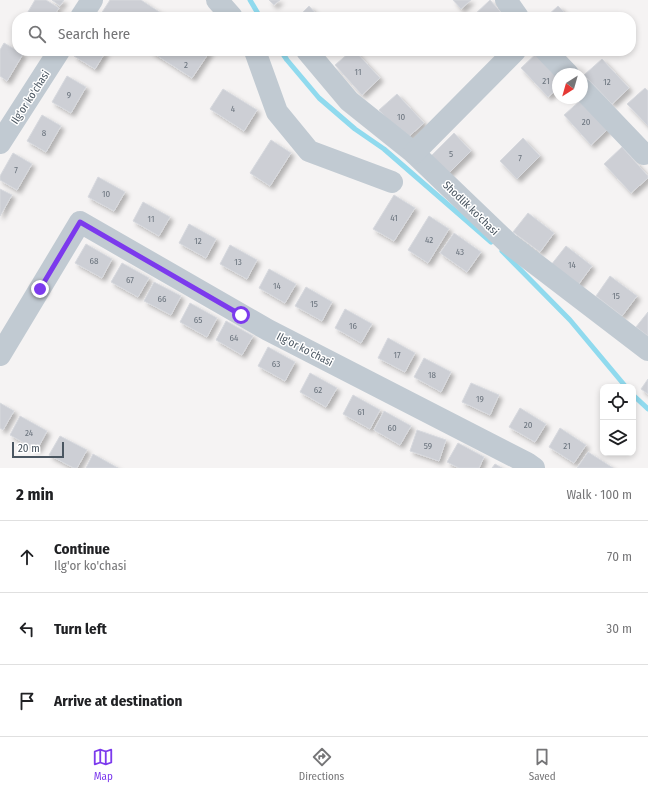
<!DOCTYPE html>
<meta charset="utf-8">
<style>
body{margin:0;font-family:"Fira Sans Condensed",sans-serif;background:#f6f6f6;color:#202124}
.controls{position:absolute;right:12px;bottom:12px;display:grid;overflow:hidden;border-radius:8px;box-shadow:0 2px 6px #0003}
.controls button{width:36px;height:36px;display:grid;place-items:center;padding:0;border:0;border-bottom:1px solid #e0e0e0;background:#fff;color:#202124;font:20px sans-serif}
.compass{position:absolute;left:552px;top:68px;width:36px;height:36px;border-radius:50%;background:#fff;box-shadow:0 2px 6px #0003;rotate:217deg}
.scale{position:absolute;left:12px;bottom:10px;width:52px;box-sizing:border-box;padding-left:4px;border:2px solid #4a5661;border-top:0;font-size:11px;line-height:14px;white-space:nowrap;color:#4a5661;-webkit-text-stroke:3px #fff;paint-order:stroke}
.stop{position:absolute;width:12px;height:12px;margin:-9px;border:3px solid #7c3aed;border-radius:50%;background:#fff}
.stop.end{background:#7c3aed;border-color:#fff;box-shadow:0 1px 4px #0008}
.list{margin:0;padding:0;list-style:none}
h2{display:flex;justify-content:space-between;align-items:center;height:52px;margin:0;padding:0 16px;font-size:17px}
h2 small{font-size:13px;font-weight:400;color:#757577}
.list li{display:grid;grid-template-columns:26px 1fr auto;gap:12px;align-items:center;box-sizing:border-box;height:72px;padding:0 16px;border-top:1px solid #e0e0e0}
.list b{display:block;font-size:15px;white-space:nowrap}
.list p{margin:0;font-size:13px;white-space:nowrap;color:#757577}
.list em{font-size:13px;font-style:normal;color:#757577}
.icon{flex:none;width:22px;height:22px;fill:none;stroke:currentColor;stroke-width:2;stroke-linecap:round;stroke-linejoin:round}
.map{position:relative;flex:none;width:648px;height:468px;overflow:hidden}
.search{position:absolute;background:#fff;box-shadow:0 2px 6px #0003;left:12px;right:12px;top:12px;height:44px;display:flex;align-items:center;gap:10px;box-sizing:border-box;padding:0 14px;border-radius:16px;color:#757577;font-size:15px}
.sheet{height:268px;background:#fff}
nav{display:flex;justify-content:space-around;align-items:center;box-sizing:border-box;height:56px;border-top:1px solid #e0e0e0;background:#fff;font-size:11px;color:#757577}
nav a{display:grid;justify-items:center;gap:2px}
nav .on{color:#7c3aed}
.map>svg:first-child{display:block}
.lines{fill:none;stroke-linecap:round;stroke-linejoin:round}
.stream{stroke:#90daee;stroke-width:5}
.building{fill:#cdcfd5;stroke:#d7d9de;filter:url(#shadow)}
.minor{stroke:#c1cad2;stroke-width:22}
.route{stroke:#7c3aed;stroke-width:5}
.labels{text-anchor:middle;stroke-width:3;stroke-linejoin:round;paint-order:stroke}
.number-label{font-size:9px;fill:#6b747e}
.street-label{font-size:11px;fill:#4a5661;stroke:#fff}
</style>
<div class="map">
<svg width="648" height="468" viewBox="0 0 648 468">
<defs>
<filter id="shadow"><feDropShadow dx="3.5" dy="3.5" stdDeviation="2" flood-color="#0004"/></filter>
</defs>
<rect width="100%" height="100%" fill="#f5f3f3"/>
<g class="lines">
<g class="stream">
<path d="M 250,0 L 260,17"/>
<path d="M 281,51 L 287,60 L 319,98 L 355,129 L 384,149 L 491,242"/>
<path d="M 502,251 L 570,320 L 626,387"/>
<path d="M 633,395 L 648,409"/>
</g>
</g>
<g class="building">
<path d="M 35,0 L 46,0 L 59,8 L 53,17 L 25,17 Z"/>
<path d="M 52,0 L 64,0 L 60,6 Z"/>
<path d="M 110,0 L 141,0 L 167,17 L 99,17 Z"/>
<path d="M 269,0 L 280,0 L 274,5 Z"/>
<path d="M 453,0 L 471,0 L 461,9 Z"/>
<path d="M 490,0 L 505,17 L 472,17 Z"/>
<path d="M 309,6 L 319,17 L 298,17 Z"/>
<path d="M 558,6 L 569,17 L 546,17 Z"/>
<path d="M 4,43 L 23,54 L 7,81 L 0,76 L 0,50 Z"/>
<path d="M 78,51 L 106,51 L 95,69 L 74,56 Z"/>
<path d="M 150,51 L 210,51 L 192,78 Z"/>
<path d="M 351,51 L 355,51 L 380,78 L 362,95 L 335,65 Z"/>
<path d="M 539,51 L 558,74 L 558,88 L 548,97 L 521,68 Z"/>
<path d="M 602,59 L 629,88 L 612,104 L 584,75 Z"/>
<path d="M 67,76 L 86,87 L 71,113 L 52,102 Z"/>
<path d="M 645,88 L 648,91 L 648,126 L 627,104 Z"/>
<path d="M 223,89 L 257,110 L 244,131 L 210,109 Z"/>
<path d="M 397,94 L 424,123 L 406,139 L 379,110 Z"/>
<path d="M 582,99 L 609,128 L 591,145 L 564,115 Z"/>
<path d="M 42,115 L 61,126 L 46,152 L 27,141 Z"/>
<path d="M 454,133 L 471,151 L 448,174 L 430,157 Z"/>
<path d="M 523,138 L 540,156 L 517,179 L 500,161 Z"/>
<path d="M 271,140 L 291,153 L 270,186 L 250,173 Z"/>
<path d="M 622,147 L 648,176 L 648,178 L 631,193 L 604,164 Z"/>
<path d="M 13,153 L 32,164 L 17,190 L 0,180 L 0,176 Z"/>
<path d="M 98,177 L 125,192 L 114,211 L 88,197 Z"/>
<path d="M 0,189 L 12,195 L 0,216 Z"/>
<path d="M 394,195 L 415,208 L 394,241 L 373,229 Z"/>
<path d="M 143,202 L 170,217 L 159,236 L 133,221 Z"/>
<path d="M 528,213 L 554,233 L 540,252 L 513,232 Z"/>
<path d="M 429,216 L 449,229 L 428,263 L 408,250 Z"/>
<path d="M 189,224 L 216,239 L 206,258 L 179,243 Z"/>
<path d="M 454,233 L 481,252 L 467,272 L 440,253 Z"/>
<path d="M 86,244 L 112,259 L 102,278 L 75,263 Z"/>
<path d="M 230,245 L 257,260 L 247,279 L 220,264 Z"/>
<path d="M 566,246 L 592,266 L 578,285 L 551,265 Z"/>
<path d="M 122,263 L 149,278 L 138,297 L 111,282 Z"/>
<path d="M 269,269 L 296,284 L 285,303 L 259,288 Z"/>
<path d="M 610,276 L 637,296 L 622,316 L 596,296 Z"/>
<path d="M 154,282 L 181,296 L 171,315 L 144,301 Z"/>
<path d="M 306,287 L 332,302 L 322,321 L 295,306 Z"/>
<path d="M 190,303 L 217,318 L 207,337 L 180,322 Z"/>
<path d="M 345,309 L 372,324 L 361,343 L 335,328 Z"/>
<path d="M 648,312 L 648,336 L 636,327 Z"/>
<path d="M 226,321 L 253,336 L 242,355 L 216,340 Z"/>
<path d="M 388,338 L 415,353 L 405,372 L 378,358 Z"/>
<path d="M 268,347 L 295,362 L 285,381 L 258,366 Z"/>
<path d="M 424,358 L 451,372 L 441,392 L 414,377 Z"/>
<path d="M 310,373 L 337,388 L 326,407 L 300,392 Z"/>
<path d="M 648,379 L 648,394 L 641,389 Z"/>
<path d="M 471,383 L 499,395 L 490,415 L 462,402 Z"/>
<path d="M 353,395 L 380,410 L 370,429 L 343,414 Z"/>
<path d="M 0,403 L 14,411 L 3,430 L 0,428 Z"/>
<path d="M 520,408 L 546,424 L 535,442 L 509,427 Z"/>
<path d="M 384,411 L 411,426 L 400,445 L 374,430 Z"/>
<path d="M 20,416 L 47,431 L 37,450 L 10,435 Z"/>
<path d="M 560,428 L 586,445 L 574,463 L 549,447 Z"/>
<path d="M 417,430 L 446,440 L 439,461 L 410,451 Z"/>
<path d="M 60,436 L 87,450 L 77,468 L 74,468 L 49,455 Z"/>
<path d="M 458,443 L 484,457 L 479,468 L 459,468 L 447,462 Z"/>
<path d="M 588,452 L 613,468 L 577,468 Z"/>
<path d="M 93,454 L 118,468 L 86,468 Z"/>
<path d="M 495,464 L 502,468 L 492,468 Z"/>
</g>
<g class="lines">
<g class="minor">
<path d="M 217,0 L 232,17"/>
<path d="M 506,0 L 518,17"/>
<path d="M 81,17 L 92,0"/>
<path d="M 255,51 L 277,112 L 309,151 L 392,182"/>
<path d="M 307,51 L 349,101 L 414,153 L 508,243 L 648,350"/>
<path d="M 546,51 L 568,74"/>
<path d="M 582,89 L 644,154"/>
<path d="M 0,143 L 59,51"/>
<path d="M 414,153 L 515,51"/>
<path d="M 0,355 L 80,222 L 268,330 L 527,463 L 534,468"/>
</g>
</g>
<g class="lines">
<path class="route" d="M 40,289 L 80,222 L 241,315"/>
</g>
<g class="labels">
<g class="number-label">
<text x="186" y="68">2</text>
<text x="358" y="75">11</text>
<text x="546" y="84">21</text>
<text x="607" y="85">12</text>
<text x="69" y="98">9</text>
<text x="233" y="112">4</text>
<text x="401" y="120">10</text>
<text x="586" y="125">20</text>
<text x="44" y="136">8</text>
<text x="451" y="157">5</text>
<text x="520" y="161">7</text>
<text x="16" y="173">7</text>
<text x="106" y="197">10</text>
<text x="394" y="221">41</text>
<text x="151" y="222">11</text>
<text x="429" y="243">42</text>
<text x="198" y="244">12</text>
<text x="460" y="255">43</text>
<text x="94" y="264">68</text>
<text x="238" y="265">13</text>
<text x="572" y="268">14</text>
<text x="130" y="283">67</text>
<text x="277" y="289">14</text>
<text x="616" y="299">15</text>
<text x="162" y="302">66</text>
<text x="314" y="307">15</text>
<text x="198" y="323">65</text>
<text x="353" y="329">16</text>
<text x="234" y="341">64</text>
<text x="397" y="358">17</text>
<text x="276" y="367">63</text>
<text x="432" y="378">18</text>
<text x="318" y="393">62</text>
<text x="480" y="402">19</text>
<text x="361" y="415">61</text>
<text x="528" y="428">20</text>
<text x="392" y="431">60</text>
<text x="29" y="436">24</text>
<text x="428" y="449">59</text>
<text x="567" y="449">21</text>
</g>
<g class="street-label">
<text transform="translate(30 97) rotate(-57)" y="4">Ilg'or ko'chasi</text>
<text transform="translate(471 208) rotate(44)" y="4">Shodlik ko'chasi</text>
<text transform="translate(305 349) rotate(27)" y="4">Ilg'or ko'chasi</text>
</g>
</g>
</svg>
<div class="controls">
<button><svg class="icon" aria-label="locate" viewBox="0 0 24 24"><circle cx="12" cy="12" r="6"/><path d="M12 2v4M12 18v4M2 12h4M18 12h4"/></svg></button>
<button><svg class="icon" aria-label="layers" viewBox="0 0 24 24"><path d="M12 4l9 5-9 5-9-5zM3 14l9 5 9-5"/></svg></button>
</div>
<svg class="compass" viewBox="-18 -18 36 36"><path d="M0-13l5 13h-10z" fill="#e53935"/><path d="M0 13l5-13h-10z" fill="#757577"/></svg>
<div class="scale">20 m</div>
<div class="stop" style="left:241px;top:315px"></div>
<div class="stop end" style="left:40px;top:289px"></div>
<div class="search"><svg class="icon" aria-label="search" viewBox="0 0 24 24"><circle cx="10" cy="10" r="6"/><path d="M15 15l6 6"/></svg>Search here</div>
</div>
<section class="sheet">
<h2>2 min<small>Walk · 100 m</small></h2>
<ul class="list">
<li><svg class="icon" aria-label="ahead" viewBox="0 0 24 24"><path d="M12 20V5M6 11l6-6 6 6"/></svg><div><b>Continue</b><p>Ilg'or ko'chasi</p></div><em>70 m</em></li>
<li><svg class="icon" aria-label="left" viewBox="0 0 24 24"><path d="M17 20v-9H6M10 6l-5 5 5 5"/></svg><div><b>Turn left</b></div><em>30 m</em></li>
<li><svg class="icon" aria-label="arrive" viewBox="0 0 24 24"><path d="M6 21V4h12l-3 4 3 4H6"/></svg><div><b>Arrive at destination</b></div></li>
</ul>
</section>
<nav>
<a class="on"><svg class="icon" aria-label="map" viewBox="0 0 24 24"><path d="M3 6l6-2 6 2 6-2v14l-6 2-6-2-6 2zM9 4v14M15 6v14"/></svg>Map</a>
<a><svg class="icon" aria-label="directions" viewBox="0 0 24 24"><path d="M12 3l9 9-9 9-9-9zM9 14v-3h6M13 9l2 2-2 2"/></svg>Directions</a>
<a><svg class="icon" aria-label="saved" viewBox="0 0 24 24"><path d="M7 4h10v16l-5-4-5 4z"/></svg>Saved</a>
</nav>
